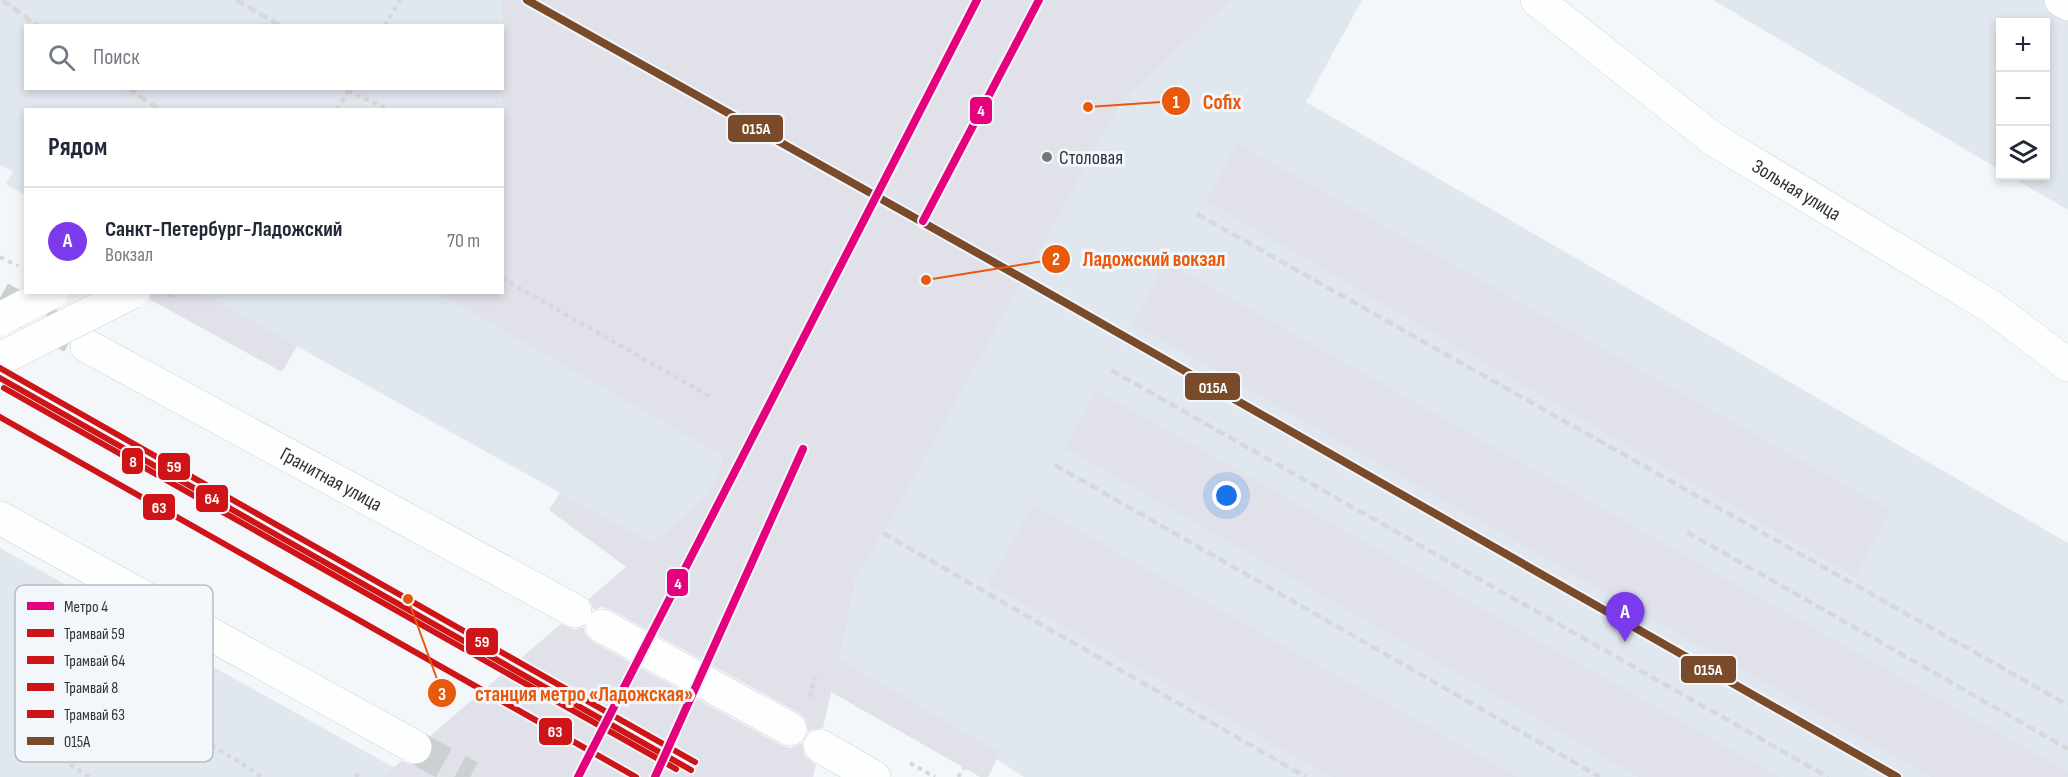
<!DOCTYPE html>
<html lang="ru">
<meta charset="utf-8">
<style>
body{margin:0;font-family:"Sofia Sans Condensed",sans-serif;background:#f2f2f3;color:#1f2937}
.controls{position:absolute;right:18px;top:18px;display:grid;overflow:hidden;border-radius:0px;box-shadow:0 3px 9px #0003}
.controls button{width:54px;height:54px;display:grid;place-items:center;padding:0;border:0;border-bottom:2px solid #e0e1e3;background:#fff;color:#1f2937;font:30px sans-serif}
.you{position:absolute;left:1227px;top:496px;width:21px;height:21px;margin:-15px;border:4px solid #fff;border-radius:50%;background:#1a73e8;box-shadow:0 0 0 9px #1a73e833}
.badge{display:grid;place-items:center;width:39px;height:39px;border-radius:50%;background:#7c3aed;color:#fff;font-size:20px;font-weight:700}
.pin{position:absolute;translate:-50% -50px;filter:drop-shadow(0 2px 3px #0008)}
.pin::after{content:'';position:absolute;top:32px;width:21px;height:18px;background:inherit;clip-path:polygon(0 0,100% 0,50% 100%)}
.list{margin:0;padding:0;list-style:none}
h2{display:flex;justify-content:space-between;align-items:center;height:78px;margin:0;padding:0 24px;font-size:26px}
h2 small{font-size:20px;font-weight:400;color:#747a83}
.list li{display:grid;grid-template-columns:39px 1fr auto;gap:18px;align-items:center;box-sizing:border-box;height:108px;padding:0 24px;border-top:2px solid #e0e1e3}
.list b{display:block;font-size:22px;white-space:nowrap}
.list p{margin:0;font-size:20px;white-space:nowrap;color:#747a83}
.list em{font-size:20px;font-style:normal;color:#747a83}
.icon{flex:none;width:33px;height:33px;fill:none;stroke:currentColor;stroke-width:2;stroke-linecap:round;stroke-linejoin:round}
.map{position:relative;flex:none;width:2068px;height:777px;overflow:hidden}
.search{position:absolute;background:#fff;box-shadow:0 3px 9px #0003;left:24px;top:24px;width:480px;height:66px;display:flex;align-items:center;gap:15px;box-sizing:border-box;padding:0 21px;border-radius:0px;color:#747a83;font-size:22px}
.panel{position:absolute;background:#fff;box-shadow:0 3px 9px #0003;left:24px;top:108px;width:480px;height:186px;border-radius:0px}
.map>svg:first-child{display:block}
.built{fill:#e1e7ee;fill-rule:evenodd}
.building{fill:#e1e1ea}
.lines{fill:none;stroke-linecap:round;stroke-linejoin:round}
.minor-tunnel{stroke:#cdd0d2;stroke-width:33;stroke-dasharray:33 16;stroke-linecap:butt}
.minor-casing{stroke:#d2d4d6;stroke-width:34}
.path{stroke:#d6d7d8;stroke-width:4;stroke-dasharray:4.5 4.5;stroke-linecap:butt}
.minor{stroke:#fdfefe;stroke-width:33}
.rail{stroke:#d8d8da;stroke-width:4.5;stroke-dasharray:9 4.5;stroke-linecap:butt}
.minor-bridge-casing{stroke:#d2d4d6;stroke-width:34;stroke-linecap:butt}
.path-bridge{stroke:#d6d7d8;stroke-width:4;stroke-dasharray:4.5 4.5;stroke-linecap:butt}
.minor-bridge{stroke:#fdfefe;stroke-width:33}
.rail-1-casing{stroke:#f2f7fc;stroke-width:12}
.rail-1{stroke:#7a4b2a;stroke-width:8}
.tram-1-casing{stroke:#f2f7fc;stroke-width:10}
.tram-2-casing{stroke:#f2f7fc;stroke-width:10}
.tram-3-casing{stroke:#f2f7fc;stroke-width:10}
.tram-4-casing{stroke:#f2f7fc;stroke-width:10}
.tram-1{stroke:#ce1417;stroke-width:6}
.tram-2{stroke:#ce1417;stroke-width:6}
.tram-3{stroke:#ce1417;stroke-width:6}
.tram-4{stroke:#ce1417;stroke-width:6}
.metro-1-casing{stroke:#f2f7fc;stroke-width:12}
.metro-1{stroke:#e5007d;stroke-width:8}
.poi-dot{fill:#757779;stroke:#f2f7fc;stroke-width:2}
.labels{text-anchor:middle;stroke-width:6;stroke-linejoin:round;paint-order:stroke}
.poi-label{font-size:20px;fill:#313234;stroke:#f2f7fc;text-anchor:start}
.street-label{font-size:20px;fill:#313234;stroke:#f2f7fc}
.key{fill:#f2f7fc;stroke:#b8bcc0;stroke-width:1.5}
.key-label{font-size:16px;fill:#313234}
.leader{fill:none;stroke:#e8590c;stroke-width:2}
.callout-dot{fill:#e8590c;stroke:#f2f7fc;stroke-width:2}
.mark-label{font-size:18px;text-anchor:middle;font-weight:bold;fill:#fff}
.callout-label{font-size:21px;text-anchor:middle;font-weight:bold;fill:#e8590c;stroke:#f2f7fc;stroke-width:6;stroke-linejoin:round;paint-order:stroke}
.line-badge{stroke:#f2f7fc;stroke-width:2}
.badge-label{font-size:16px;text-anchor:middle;font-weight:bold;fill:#fff}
</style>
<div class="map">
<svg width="2068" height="777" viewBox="0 0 2068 777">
<rect width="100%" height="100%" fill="#f4f7fa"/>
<g class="built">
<path d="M 0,0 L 1362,0 L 1306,102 L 2068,543 L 2068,777 L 1024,777 L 838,659 L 856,577 L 809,554 L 652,544 L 201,293 L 502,292 L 502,110 L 26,110 L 25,195 L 6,184 L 13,172 L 0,165 ZM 26,26 L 502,26 L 502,88 L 26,88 Z"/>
<path d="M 1713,0 L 2068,0 L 2068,210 L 2010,176 L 2046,176 L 2046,22 L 2000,22 L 2000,170 Z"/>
<path d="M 0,548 L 411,777 L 0,777 Z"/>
</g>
<g class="building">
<path d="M 502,0 L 1230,0 L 1121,102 L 883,533 L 856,577 L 839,659 L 1000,753 L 988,777 L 980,777 L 831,692 L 823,728 L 811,730 L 808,732 L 806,720 L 799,713 L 611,610 L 602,607 L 594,610 L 589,599 L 626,567 L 549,510 L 560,493 L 652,543 L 710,494 L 723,456 L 437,292 L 502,292 Z"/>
<path d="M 1237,143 L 1891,511 L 1855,577 L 1206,201 Z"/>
<path d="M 1167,262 L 2068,772 L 2068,777 L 1931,777 L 1132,323 Z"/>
<path d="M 151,292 L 201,292 L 297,346 L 282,372 L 149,299 Z"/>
<path d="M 1096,390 L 1780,777 L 1639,777 L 1065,448 Z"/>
<path d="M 1033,505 L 1518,777 L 1332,777 L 988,584 Z"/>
<path d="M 561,624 L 575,630 L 583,627 L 586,636 L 593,642 L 781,745 L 791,748 L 802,743 L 804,756 L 816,765 L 813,777 L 383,777 L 401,761 L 415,766 L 425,763 L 431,757 L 434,747 L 430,736 Z"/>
</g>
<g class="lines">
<g class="minor-tunnel">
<path d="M 0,298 L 81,342"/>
<path d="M 415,747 L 470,777"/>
</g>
<g class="minor-casing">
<g id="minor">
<path id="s1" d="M 1537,0 L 1713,139 L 1990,306 L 2068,365"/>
<path d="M 2061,0 L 2068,4"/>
<path id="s2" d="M 87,346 L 575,611"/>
<path d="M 0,518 L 415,747"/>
<path d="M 602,626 L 790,729"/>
<path d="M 820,746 L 874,777"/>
</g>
</g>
<g class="path">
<path d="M 385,26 L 400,0"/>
<path d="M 348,91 L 390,110"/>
<path d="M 337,110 L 349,89"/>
<path d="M 0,257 L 18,266"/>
<path d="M 502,278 L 709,396"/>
<path d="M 102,683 L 240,762 L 261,777"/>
<path d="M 810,697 L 815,676"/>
<path d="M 910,763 L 935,777"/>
<path d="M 89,777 L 62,759 L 131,633"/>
<path d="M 355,777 L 359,774"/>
<path d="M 958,777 L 964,768"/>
</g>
<use href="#minor" class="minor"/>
<g class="rail">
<path d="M 2,0 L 38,26"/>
<path d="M 236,0 L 281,26"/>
<path d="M 128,88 L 160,110"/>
<path d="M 1197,214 L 2068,705"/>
<path d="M 1111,370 L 1828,777"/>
<path d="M 1055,465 L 1600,777"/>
<path d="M 1687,532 L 2068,749"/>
<path d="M 883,533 L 1306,777"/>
</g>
<g class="minor-bridge-casing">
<g id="minor-bridge">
<path d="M 0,319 L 52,292"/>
<path d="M 0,359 L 132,292"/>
</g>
</g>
<path class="path-bridge" d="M 169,297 L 178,292"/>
<use href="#minor-bridge" class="minor-bridge"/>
<g class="rail-1-casing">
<path id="rail-1" d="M 527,0 L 1029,282 L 1897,777"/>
</g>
<use href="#rail-1" class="rail-1"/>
<g class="tram-1-casing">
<path id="tram-1" d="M 0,368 L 695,762"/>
</g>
<g class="tram-2-casing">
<path id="tram-2" d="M 0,378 L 691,770"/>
</g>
<g class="tram-3-casing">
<path id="tram-3" d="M 4,388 L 676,769"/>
</g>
<g class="tram-4-casing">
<path id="tram-4" d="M 0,417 L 636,777"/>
</g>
<use href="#tram-1" class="tram-1"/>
<use href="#tram-2" class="tram-2"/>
<use href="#tram-3" class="tram-3"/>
<use href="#tram-4" class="tram-4"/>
<g class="metro-1-casing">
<g id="metro-1">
<path d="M 923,221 L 1039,0"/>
<path d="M 578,777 L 977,0"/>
<path d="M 655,777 L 803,449"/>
</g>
</g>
<use href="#metro-1" class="metro-1"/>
</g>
<circle class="poi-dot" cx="1047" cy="157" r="6"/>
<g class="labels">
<g class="poi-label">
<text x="1059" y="164">Столовая</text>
</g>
<g class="street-label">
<text dy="7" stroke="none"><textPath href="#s1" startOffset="322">Зольная улица</textPath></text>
<text dy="7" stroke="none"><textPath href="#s2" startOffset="278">Гранитная улица</textPath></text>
</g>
</g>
<rect x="15" y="585" width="198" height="177" rx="9" class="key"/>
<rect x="27" y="602" width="27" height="8" fill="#e5007d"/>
<rect x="27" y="629" width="27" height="8" fill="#ce1417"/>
<rect x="27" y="656" width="27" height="8" fill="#ce1417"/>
<rect x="27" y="683" width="27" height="8" fill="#ce1417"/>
<rect x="27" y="710" width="27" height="8" fill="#ce1417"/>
<rect x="27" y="737" width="27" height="8" fill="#7a4b2a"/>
<g class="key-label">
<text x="64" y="612">Метро 4</text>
<text x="64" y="639">Трамвай 59</text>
<text x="64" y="666">Трамвай 64</text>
<text x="64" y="693">Трамвай 8</text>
<text x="64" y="720">Трамвай 63</text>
<text x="64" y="747">015А</text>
</g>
<path class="leader" d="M1088 107L1176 101M926 280L1056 259M408 599L442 693"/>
<g class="callout-dot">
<circle cx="1088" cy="107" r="6"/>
<circle cx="926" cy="280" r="6"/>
<circle cx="408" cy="599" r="6"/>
<circle cx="1176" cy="101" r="15"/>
<circle cx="1056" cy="259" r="15"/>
<circle cx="442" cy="693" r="15"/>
</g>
<g class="mark-label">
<text x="1176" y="108">1</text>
<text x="1056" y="265">2</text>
<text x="442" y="700">3</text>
</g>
<g class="callout-label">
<text x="1222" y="109">Cofix</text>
<text x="1154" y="266">Ладожский вокзал</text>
<text x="584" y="701">станция метро «Ладожская»</text>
</g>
<g class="line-badge">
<rect x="969" y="96" width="24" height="29" rx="6" fill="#e5007d"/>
<rect x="727" y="114" width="57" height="29" rx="6" fill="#7a4b2a"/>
<rect x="1184" y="372" width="57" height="29" rx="6" fill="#7a4b2a"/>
<rect x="121" y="447" width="23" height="28" rx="6" fill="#ce1417"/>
<rect x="157" y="452" width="34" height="29" rx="6" fill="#ce1417"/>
<rect x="195" y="484" width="34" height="29" rx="6" fill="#ce1417"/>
<rect x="142" y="493" width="34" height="28" rx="6" fill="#ce1417"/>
<rect x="666" y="568" width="23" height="29" rx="6" fill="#e5007d"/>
<rect x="465" y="627" width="34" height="29" rx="6" fill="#ce1417"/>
<rect x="1680" y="655" width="57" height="29" rx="6" fill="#7a4b2a"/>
<rect x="538" y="717" width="35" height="29" rx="6" fill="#ce1417"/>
</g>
<g class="badge-label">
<text x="981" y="116">4</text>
<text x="756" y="134">015А</text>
<text x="1213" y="393">015А</text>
<text x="133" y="467">8</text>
<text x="174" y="472">59</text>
<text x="212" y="504">64</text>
<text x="159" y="513">63</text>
<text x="678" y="589">4</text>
<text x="482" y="647">59</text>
<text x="1708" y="675">015А</text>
<text x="555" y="737">63</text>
</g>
</svg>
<div class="controls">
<button>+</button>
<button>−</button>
<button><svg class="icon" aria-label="layers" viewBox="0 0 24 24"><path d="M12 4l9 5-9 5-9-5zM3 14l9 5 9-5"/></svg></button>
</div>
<div class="you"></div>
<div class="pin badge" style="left:1625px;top:642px">A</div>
<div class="search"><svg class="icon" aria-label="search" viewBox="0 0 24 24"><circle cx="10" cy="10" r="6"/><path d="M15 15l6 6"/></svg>Поиск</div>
<section class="panel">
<h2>Рядом<small></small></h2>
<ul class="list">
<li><span class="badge">A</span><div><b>Санкт-Петербург-Ладожский</b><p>Вокзал</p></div><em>70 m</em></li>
</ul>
</section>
</div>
